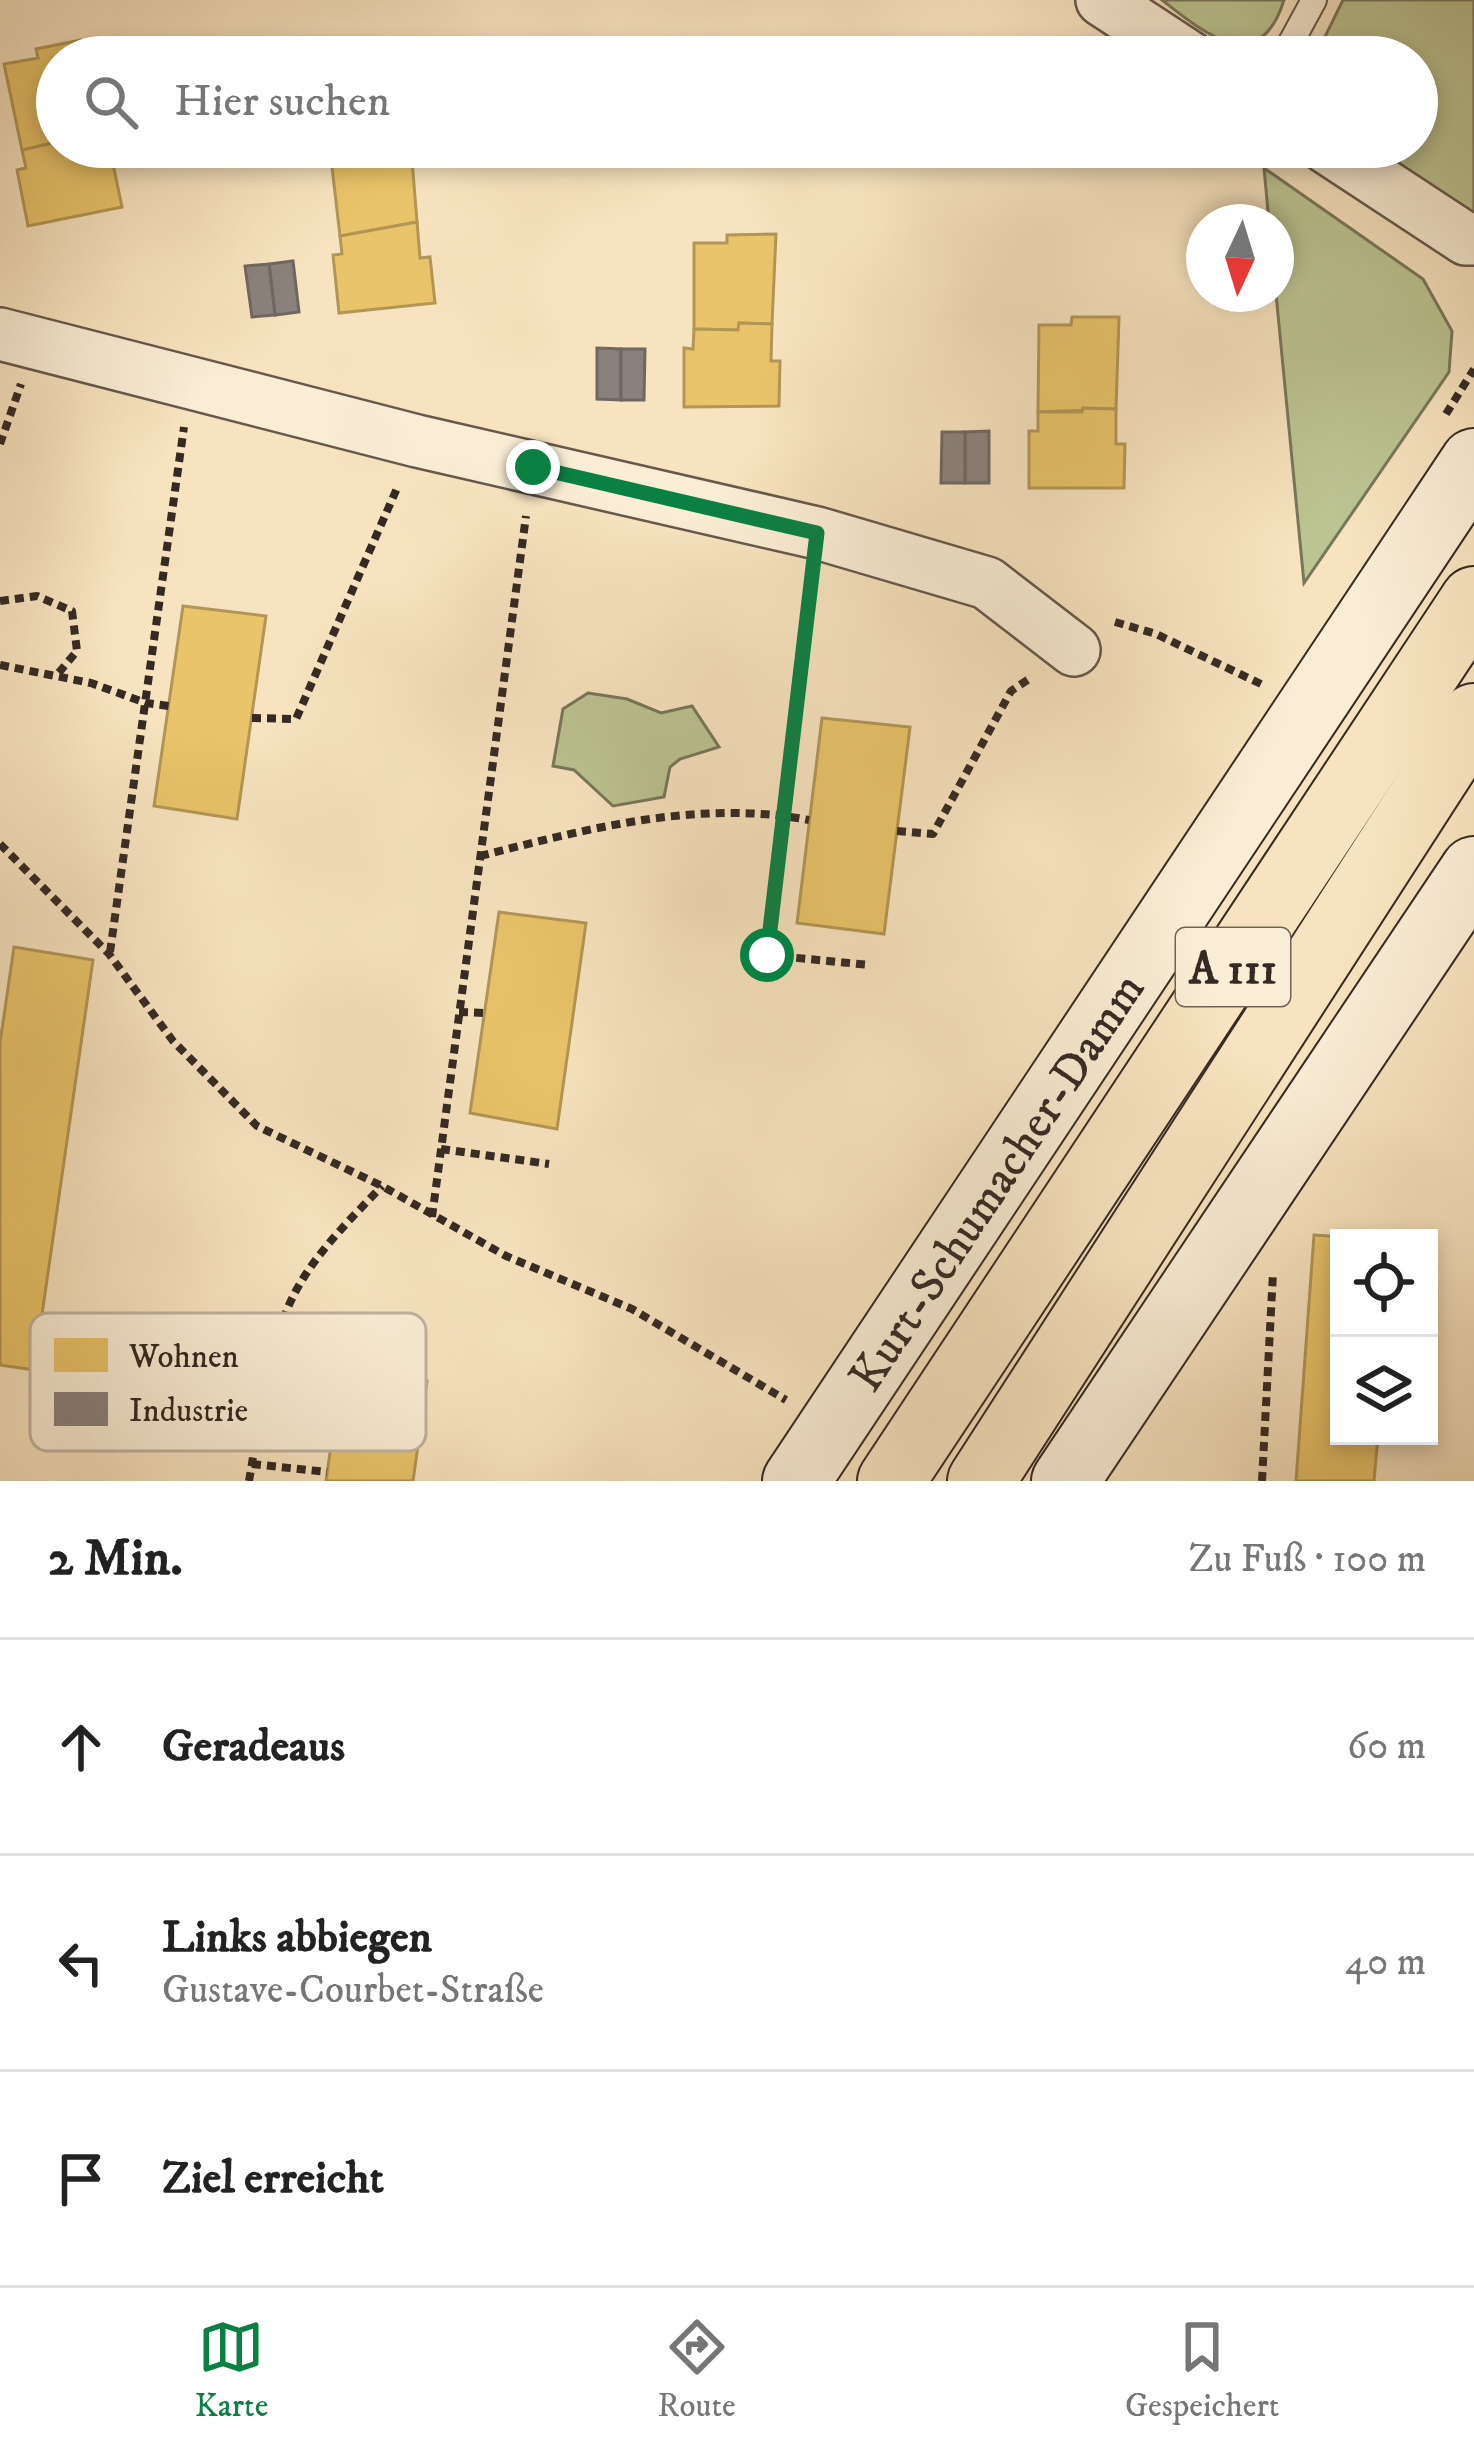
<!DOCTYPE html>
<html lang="de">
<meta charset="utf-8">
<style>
body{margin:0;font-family:"IM FELL DW Pica",serif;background:#f2f2f2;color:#222}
.controls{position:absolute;right:36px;bottom:36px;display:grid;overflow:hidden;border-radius:0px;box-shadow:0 6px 18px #0003}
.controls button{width:108px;height:108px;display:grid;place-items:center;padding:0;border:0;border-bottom:3px solid #e0e0e0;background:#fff;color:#222;font:60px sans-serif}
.compass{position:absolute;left:1186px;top:204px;width:108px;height:108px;border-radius:50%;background:#fff;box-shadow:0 6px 18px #0003;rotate:184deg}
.stop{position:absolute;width:36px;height:36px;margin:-27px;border:9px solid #0b8043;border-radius:50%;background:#fff}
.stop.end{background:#0b8043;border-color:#fff;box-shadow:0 3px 12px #0008}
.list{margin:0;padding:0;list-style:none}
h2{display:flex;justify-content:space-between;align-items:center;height:156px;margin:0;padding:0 48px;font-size:51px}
h2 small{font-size:39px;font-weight:400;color:#767676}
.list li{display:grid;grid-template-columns:78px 1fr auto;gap:36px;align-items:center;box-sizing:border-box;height:216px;padding:0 48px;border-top:3px solid #e0e0e0}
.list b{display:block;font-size:45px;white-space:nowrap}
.list p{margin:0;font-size:39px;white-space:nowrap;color:#767676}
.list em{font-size:39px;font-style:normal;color:#767676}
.icon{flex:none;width:66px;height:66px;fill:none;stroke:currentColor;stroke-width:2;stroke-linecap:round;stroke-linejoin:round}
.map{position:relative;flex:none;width:1474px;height:1481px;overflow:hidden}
.search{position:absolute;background:#fff;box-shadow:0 6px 18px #0003;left:36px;right:36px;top:36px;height:132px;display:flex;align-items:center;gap:30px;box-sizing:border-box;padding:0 42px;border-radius:66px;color:#767676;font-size:45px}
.sheet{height:804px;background:#fff}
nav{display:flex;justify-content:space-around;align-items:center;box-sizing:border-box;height:168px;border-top:3px solid #e0e0e0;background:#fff;font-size:33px;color:#767676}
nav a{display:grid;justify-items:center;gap:6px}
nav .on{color:#0b8043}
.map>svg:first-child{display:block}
.green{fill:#bcc492;stroke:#78775a;stroke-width:3}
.homes{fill:#e9c46a;stroke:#b39655;stroke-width:3}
.industry{fill:#8a817c;stroke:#706761;stroke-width:3}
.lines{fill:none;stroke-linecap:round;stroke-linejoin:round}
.service-casing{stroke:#66584a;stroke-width:28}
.minor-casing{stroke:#66584a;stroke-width:56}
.secondary-casing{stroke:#352a23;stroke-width:70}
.motorway-casing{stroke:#352a23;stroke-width:70}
.path{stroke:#352a23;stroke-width:8;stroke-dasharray:9 6;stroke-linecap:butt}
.service{stroke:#faedd5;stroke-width:24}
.minor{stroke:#faedd5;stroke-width:51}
.secondary{stroke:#faedd5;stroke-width:66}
.motorway{stroke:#f7e3bf;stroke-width:66}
.route{stroke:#0b8043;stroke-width:15}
.labels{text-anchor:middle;stroke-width:12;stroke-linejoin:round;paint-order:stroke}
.shield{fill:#faedd5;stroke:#706458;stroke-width:3}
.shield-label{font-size:45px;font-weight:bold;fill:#352a23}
.street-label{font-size:48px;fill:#352a23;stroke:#faedd5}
.key{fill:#faedd5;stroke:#bfb2a0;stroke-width:3}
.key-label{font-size:33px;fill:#352a23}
</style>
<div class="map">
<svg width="1474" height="1481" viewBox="0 0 1474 1481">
<rect width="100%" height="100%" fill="#f7e3bf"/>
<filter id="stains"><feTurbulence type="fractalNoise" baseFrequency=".00167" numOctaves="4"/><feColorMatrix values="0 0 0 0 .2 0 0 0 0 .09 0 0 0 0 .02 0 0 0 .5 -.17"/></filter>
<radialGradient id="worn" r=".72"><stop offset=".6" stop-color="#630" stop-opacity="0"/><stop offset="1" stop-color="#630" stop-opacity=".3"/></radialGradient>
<g class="green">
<path d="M 1162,0 L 1284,0 C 1259,80 1203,32 1162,0 Z"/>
<path d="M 1343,0 L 1474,0 L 1474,218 L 1369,147 L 1417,147 L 1417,57 L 1315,57 Z"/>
<path d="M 1264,168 L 1423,279 L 1452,331 L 1449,372 L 1304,583 L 1276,294 L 1276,222 L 1269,222 Z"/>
<path d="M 588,693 L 627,699 L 661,713 L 692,706 L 719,747 L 680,759 L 670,767 L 664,797 L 613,806 L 574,770 L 553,766 L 563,709 Z"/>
</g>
<g class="homes">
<path d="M 81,40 L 85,57 L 57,57 L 57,142 L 22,150 L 4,64 L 38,58 L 36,49 Z"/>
<path d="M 57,142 L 57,147 L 100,147 L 104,165 L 113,164 L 122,207 L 28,226 L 17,170 L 26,168 L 22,150 Z"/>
<path d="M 359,147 L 411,147 L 417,222 L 340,236 L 330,150 Z"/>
<path d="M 417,222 L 420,258 L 430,257 L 435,303 L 339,313 L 333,255 L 342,254 L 340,236 Z"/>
<path d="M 776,234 L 772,324 L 739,323 L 738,330 L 694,329 L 694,243 L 727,243 L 727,235 Z"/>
<path d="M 1072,317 L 1119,317 L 1116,409 L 1038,412 L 1039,325 L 1071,325 Z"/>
<path d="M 739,323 L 772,324 L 771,361 L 780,361 L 779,406 L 684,407 L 684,348 L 693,349 L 694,329 L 738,330 Z"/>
<path d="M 1083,408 L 1116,409 L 1116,444 L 1125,444 L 1124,488 L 1029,488 L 1029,431 L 1038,431 L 1038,412 L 1082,412 Z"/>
<path d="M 183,606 L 266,616 L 237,819 L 154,806 Z"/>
<path d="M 822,718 L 910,727 L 884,934 L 797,923 Z"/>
<path d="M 499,912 L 586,923 L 557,1129 L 470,1113 Z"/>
<path d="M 14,947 L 93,960 L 34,1370 L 0,1365 L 0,1043 Z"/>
<path d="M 1314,1235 L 1357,1238 L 1339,1238 L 1339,1436 L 1378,1436 L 1374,1481 L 1296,1481 Z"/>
<path d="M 342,1368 L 427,1381 L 413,1481 L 326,1481 Z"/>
</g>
<g class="industry">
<path d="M 293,261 L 299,312 L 275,315 L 269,264 Z"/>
<path d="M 269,264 L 275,315 L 252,317 L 245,266 Z"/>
<path d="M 597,348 L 621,349 L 621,400 L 597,399 Z"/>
<path d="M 621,349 L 645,349 L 644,400 L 621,400 Z"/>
<path d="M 989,431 L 989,483 L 965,483 L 965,432 Z"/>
<path d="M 942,432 L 965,432 L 965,483 L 941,483 Z"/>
</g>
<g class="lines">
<g class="service-casing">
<path id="service" d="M 1283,57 L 1314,0"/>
</g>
<g class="minor-casing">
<g id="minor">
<path d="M 1102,0 L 1189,57"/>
<path d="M 1326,147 L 1466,239 L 1474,239"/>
<path d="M 0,334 L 417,441 L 817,533 L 987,583 L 1074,650"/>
</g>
</g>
<g class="secondary-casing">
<g id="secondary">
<path id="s1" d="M 796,1481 L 1474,462"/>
<path d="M 1065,1481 L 1474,870"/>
</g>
</g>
<g class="motorway-casing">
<g id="motorway">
<path d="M 891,1481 L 1474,600"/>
<path d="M 981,1481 L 1474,717"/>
</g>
</g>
<g class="path">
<path d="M 1446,414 L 1474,369"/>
<path d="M 0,444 L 21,384"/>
<path d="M 811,582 L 767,955 L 869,965"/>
<path d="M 0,601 L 37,596 L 72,611 L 77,651 L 56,676"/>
<path d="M 1115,622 L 1156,634 L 1261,684"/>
<path d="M 0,665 L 91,683 L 146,703 L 169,706"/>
<path d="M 252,718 L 296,719 L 398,486"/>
<path d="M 897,831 L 933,834 L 1011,691 L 1032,677"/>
<path d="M 0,844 L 109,954 L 173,1041 L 257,1126 L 382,1186 L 506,1256 L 632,1309 L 786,1400"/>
<path d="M 480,856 C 587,829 698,799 809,820"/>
<path d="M 110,952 L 184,427"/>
<path d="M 459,1012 L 485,1013"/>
<path d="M 441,1149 L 549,1164"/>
<path d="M 432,1217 L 526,516"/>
<path d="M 252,1464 L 327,1472"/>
<path d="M 249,1481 C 259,1424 266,1359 289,1305 C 309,1259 348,1222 382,1186"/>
<path d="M 1262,1481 L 1273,1273"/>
</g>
<use href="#service" class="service"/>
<use href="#minor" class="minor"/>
<use href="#secondary" class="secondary"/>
<use href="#motorway" class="motorway"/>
</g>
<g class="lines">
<path class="route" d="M 533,467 L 817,533 L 767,955"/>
</g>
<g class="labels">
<rect class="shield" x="1176" y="928" width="114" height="78" rx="9"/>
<g class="shield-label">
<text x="1233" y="983">A 111</text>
</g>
<g class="street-label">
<text dy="17" stroke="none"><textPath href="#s1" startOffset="360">Kurt-Schumacher-Damm</textPath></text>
</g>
</g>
<rect x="30" y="1313" width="396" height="138" rx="18" class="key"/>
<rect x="54" y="1338" width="54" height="34" fill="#e9c46a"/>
<rect x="54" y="1392" width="54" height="34" fill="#8a817c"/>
<g class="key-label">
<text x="129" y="1367">Wohnen</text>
<text x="129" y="1421">Industrie</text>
</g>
<rect width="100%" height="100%" filter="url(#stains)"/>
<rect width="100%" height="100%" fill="url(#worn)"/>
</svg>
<div class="controls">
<button><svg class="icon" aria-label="locate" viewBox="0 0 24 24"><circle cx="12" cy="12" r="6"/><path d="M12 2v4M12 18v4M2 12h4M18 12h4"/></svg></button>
<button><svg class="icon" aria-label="layers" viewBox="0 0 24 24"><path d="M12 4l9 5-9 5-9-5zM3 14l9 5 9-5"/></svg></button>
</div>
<svg class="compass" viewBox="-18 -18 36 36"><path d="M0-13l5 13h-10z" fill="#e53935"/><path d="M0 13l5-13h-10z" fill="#767676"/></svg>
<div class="stop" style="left:767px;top:955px"></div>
<div class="stop end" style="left:533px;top:467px"></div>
<div class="search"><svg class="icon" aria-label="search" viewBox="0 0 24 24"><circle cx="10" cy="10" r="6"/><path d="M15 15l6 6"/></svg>Hier suchen</div>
</div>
<section class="sheet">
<h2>2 Min.<small>Zu Fuß · 100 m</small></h2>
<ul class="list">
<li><svg class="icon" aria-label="ahead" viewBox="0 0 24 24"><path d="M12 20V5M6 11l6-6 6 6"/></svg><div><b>Geradeaus</b></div><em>60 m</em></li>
<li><svg class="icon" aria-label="left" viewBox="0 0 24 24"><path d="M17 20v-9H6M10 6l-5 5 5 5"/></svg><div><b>Links abbiegen</b><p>Gustave-Courbet-Straße</p></div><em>40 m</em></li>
<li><svg class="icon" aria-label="arrive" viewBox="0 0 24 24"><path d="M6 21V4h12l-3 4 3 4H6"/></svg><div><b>Ziel erreicht</b></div></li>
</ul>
</section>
<nav>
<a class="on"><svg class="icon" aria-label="map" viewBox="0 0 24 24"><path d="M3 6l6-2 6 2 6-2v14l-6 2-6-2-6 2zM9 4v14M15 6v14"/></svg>Karte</a>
<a><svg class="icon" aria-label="directions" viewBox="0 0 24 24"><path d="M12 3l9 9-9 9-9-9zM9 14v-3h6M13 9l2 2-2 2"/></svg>Route</a>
<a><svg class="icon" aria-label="saved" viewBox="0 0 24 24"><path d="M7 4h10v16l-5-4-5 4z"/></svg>Gespeichert</a>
</nav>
